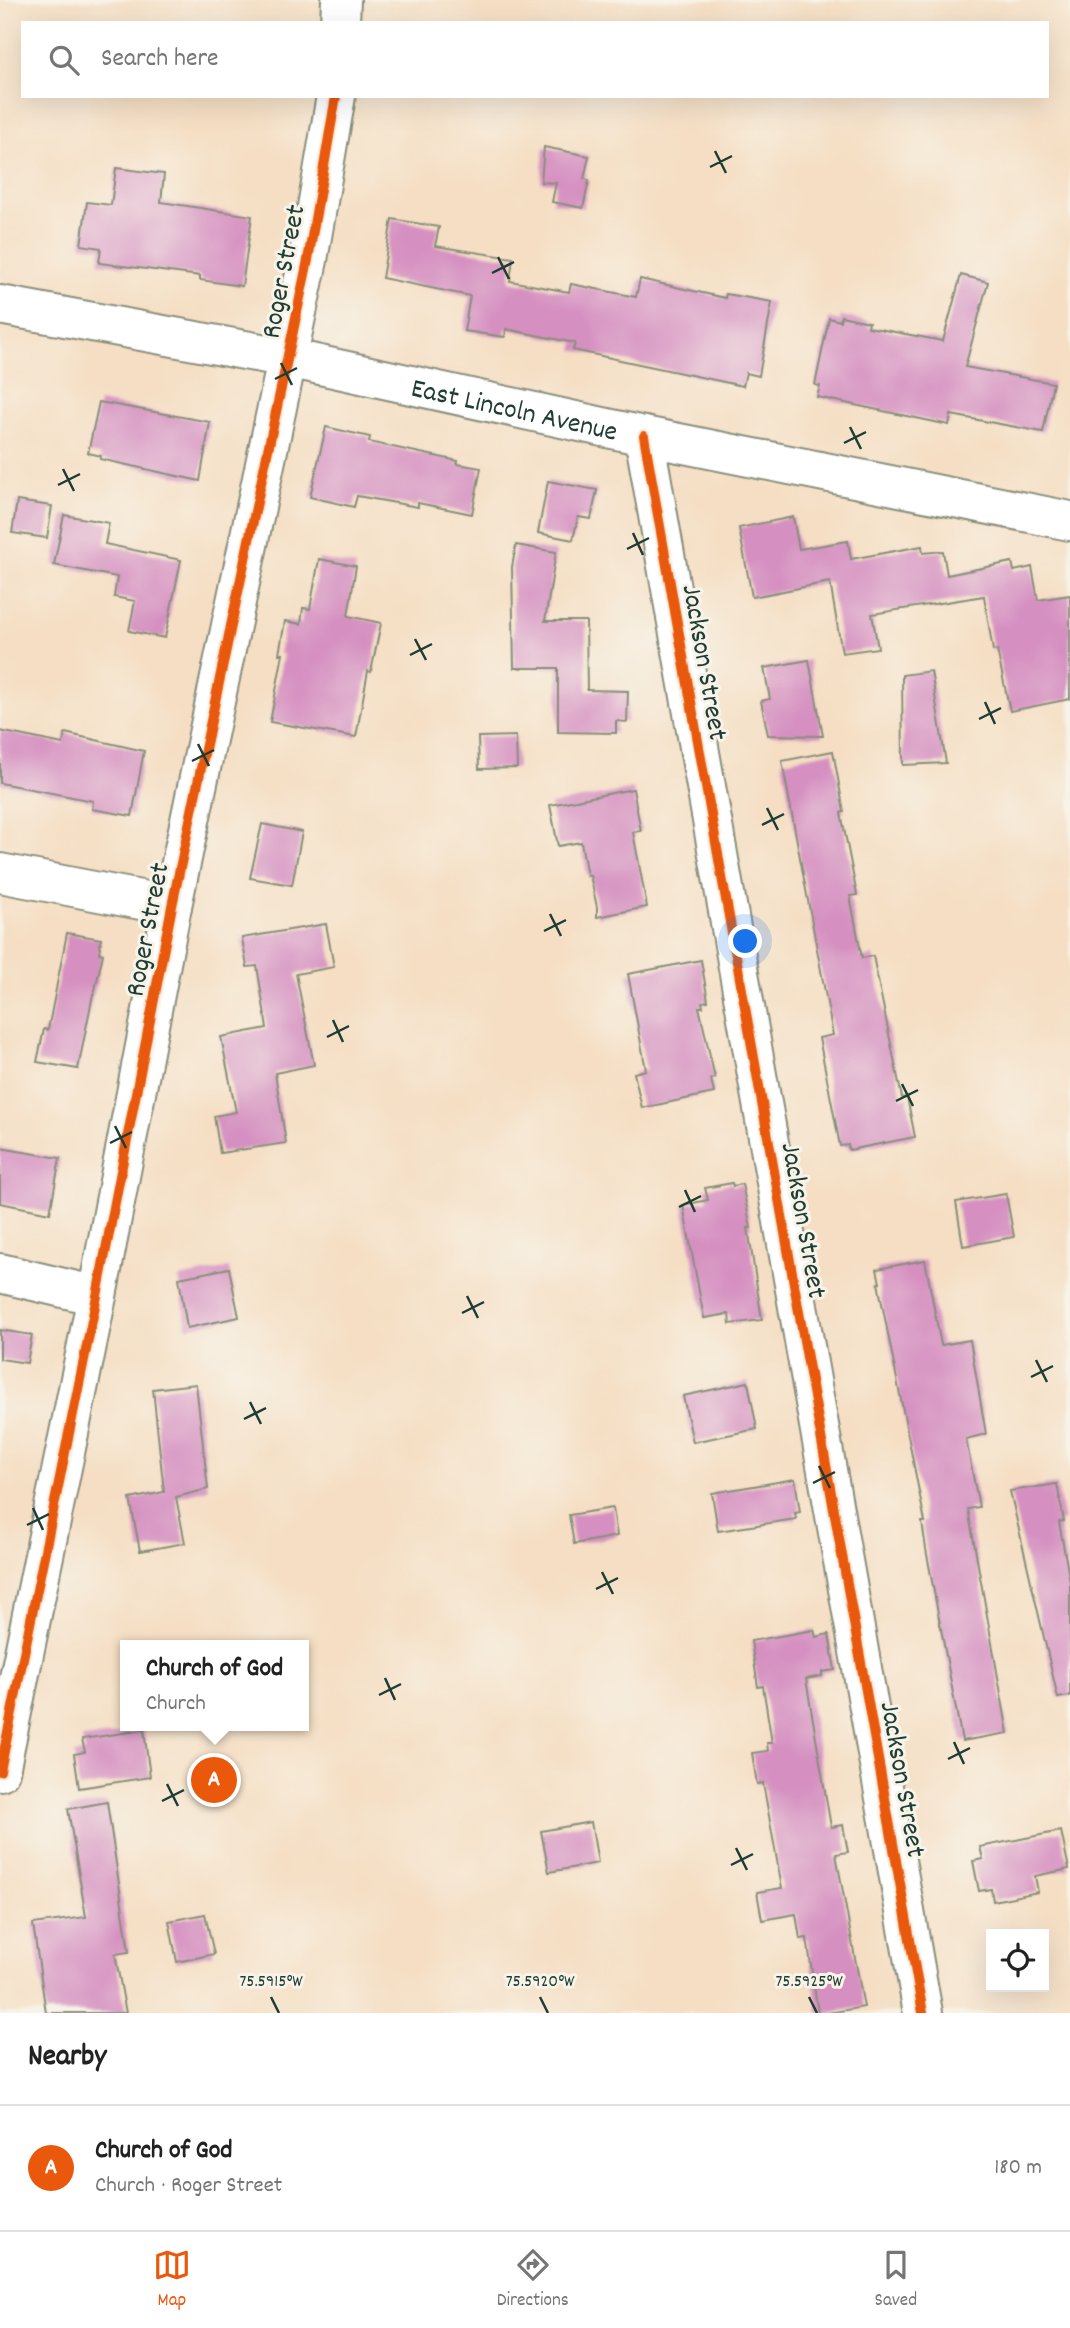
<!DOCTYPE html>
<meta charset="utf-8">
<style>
body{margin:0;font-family:Dekko,sans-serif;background:#f2f2f2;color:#222}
.controls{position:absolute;right:21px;bottom:21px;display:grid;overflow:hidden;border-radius:0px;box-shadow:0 7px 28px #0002}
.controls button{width:63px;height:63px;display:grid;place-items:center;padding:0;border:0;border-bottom:2px solid #e0e0e0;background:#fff;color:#222;font:35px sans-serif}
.you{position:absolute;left:746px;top:942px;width:24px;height:24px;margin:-18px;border:5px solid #fff;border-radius:50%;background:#1a73e8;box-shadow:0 0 0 10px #1a73e833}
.badge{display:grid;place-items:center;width:46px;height:46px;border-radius:50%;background:#ea580c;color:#fff;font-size:23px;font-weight:700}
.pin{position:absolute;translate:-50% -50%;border:4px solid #fff;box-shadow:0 2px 7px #0006}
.popup{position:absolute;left:120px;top:1640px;width:189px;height:91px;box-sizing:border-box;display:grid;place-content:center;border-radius:0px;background:#fff;filter:drop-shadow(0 2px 5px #0005);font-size:23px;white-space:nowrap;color:#767676}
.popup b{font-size:26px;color:#222}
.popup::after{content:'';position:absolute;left:50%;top:100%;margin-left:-14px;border:14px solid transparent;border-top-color:#fff}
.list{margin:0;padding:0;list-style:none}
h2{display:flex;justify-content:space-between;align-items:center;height:91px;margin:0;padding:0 28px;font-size:30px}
h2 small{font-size:23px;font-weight:400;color:#767676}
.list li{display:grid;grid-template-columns:46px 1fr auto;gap:21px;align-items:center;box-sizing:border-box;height:126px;padding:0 28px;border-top:2px solid #e0e0e0}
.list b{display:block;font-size:26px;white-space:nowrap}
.list p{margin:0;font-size:23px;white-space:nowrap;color:#767676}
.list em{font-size:23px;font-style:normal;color:#767676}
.icon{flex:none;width:38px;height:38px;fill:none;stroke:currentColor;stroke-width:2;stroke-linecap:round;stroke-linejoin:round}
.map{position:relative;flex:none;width:1070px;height:2013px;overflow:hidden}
.search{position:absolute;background:#fff;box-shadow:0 7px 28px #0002;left:21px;right:21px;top:21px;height:77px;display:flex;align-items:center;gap:18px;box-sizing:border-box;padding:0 24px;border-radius:0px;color:#767676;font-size:26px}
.sheet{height:217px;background:#fff}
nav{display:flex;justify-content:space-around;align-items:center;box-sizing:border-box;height:98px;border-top:2px solid #e0e0e0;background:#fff;font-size:19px;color:#767676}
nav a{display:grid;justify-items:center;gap:4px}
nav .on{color:#ea580c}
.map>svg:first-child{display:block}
.building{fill:#d590c1}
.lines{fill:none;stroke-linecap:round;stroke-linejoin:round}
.minor-casing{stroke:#8a8e7c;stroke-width:42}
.minor{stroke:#fff;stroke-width:38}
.cycleway-casing{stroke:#f7f3e8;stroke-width:15}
.cycleway{stroke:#e8590c;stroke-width:10}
.ticks{fill:none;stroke:#1f3d34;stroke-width:2.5}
.labels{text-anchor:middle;stroke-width:6;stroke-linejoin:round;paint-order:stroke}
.street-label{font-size:28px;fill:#1f3d34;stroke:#f7f3e8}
.ticks-label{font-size:18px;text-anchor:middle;fill:#1f3d34;stroke:#f7f3e8;stroke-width:6;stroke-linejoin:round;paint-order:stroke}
</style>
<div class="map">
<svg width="1070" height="2013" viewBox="0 0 1070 2013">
<rect width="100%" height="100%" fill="#f7f3e8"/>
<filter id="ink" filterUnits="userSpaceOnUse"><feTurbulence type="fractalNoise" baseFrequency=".0143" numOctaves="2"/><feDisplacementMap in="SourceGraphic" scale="14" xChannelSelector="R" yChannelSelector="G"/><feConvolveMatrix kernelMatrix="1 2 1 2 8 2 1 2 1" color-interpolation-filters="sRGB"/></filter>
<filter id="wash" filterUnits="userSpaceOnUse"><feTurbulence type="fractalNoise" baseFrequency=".00686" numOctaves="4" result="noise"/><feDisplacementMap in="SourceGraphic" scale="28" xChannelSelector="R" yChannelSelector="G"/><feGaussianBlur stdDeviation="1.57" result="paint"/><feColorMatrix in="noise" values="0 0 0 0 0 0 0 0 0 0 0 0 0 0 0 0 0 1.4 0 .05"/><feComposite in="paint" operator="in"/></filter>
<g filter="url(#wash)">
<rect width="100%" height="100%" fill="#f5dec3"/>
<g id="blocks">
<g class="building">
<path d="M 544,147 L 589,156 L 584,179 L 589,180 L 583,208 L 552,202 L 556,183 L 541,182 Z"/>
<path d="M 116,168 L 164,174 L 161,202 L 252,216 L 242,286 L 200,280 L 200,276 L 99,263 L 101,248 L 81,245 L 87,202 L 111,205 Z"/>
<path d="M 392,219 L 439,227 L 435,246 L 513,258 L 510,281 L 569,292 L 571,284 L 636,297 L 640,279 L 725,298 L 726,294 L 772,302 L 759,376 L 746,373 L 743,386 L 573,350 L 575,343 L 506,329 L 505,337 L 464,331 L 470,296 L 382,278 Z"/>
<path d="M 961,275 L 988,282 L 965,367 L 1053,383 L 1043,432 L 951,415 L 949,425 L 817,397 L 820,386 L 815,385 L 829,318 L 840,321 L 841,316 L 869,322 L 868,327 L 943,341 Z"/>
<path d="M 99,402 L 210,422 L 200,481 L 100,459 L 101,456 L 88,453 Z"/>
<path d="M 326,427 L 370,437 L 369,442 L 458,461 L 457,464 L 481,468 L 472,514 L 418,503 L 418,507 L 357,496 L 354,507 L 310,497 Z"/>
<path d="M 548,481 L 597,490 L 591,519 L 578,517 L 573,540 L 538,533 Z"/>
<path d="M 17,501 L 52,506 L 47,538 L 12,533 Z"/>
<path d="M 64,515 L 109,523 L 105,544 L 181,560 L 165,638 L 129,631 L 135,601 L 114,597 L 117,577 L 54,565 Z"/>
<path d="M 793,517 L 799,549 L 848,541 L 851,559 L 922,546 L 923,553 L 943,551 L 947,575 L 1012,562 L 1014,571 L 1032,567 L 1038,600 L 1070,595 L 1070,699 L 1010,711 L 997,650 L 993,651 L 984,596 L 872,614 L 878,648 L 842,653 L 830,582 L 752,597 L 739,528 Z"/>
<path d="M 516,545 L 556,552 L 545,621 L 586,621 L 587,690 L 628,691 L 627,722 L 616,721 L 616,733 L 558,732 L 558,668 L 514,668 L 512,567 Z"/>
<path d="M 319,559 L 356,566 L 348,616 L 381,623 L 371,672 L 368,671 L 356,737 L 270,722 L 283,654 L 279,654 L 285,621 L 301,624 L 303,608 L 310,609 Z"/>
<path d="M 809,660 L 823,736 L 768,735 L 761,701 L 770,699 L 764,668 Z"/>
<path d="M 931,671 L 946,763 L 903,765 L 902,675 Z"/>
<path d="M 0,731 L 63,744 L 65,733 L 144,751 L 132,816 L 92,809 L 93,801 L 0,783 Z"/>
<path d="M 516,736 L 517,768 L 479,769 L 478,737 Z"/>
<path d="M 833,751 L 844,812 L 841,813 L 857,895 L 850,896 L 862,958 L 873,956 L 902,1098 L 907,1097 L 915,1137 L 849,1150 L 848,1145 L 840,1146 L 819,1038 L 833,1035 L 782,761 Z"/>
<path d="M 633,789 L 641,831 L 633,832 L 647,907 L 597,917 L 597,907 L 590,875 L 587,876 L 581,842 L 558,846 L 550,805 Z"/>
<path d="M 262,824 L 302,832 L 292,885 L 250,878 Z"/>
<path d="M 326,924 L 334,967 L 296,974 L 314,1065 L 275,1073 L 286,1143 L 220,1153 L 214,1116 L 236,1112 L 221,1037 L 267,1028 L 257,966 L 247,967 L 242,938 Z"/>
<path d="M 67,933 L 101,939 L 99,953 L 103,954 L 94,994 L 93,994 L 78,1069 L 37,1062 L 44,1029 L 48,1030 Z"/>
<path d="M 701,960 L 708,1001 L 702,1002 L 703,1007 L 699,1007 L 715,1078 L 711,1079 L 714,1093 L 642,1108 L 634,1073 L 646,1070 L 628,974 Z"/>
<path d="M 0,1148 L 60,1158 L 50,1213 L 0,1203 Z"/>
<path d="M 732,1183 L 733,1186 L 742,1184 L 751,1228 L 748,1228 L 762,1320 L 730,1324 L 729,1314 L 704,1318 L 683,1205 L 708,1200 L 705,1188 Z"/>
<path d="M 1006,1194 L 1014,1237 L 963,1246 L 956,1202 Z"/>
<path d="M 925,1260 L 941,1345 L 970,1340 L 986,1434 L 966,1439 L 979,1507 L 968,1509 L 1008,1733 L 962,1741 L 926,1549 L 922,1522 L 925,1522 L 878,1283 L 880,1283 L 877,1269 Z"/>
<path d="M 229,1268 L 239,1317 L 187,1328 L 179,1278 Z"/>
<path d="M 0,1330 L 32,1335 L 27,1363 L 0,1359 Z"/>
<path d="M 748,1382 L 757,1429 L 693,1442 L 683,1396 Z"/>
<path d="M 196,1384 L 208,1489 L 176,1497 L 185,1543 L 140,1551 L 130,1499 L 164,1492 L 153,1389 Z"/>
<path d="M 795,1479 L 800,1512 L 795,1513 L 796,1519 L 718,1531 L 712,1493 Z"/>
<path d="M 1057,1484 L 1064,1521 L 1059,1522 L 1070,1582 L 1070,1696 L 1058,1698 L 1010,1491 Z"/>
<path d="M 613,1508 L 617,1536 L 574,1544 L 569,1515 Z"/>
<path d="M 814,1630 L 816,1637 L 829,1634 L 835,1670 L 822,1672 L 822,1676 L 806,1679 L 831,1827 L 843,1825 L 848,1852 L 836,1854 L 864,2007 L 828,2013 L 818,2013 L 807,1938 L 800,1939 L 796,1914 L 762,1920 L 757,1892 L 782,1888 L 763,1783 L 757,1784 L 752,1753 L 768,1751 L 767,1743 L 772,1743 L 763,1686 L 758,1687 L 751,1641 Z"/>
<path d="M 144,1730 L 150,1777 L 79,1788 L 74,1754 L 85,1752 L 82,1739 Z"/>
<path d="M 107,1802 L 129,1952 L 115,1954 L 126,2013 L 46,2013 L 33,1924 L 86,1917 L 68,1809 Z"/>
<path d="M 591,1822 L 598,1863 L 549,1872 L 541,1831 Z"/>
<path d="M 1061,1831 L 1069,1869 L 1035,1876 L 1038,1892 L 993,1901 L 991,1889 L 979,1891 L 973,1861 L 983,1859 L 980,1847 Z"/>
<path d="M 205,1914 L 214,1954 L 177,1962 L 169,1921 Z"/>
</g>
</g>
</g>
<g filter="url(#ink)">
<use href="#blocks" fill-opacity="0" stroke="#8a8e7c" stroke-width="2"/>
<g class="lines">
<g class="minor-casing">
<g id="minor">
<path d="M 340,23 L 341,0"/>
<path id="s1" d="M 0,305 L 288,358 L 644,436 L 1070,521"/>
<path d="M 644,436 L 923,2013"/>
<path d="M 0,873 L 172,906"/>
<path d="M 0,1273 L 97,1296"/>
<path d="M 0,1771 L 97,1296 L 172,906 L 308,260 L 336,96"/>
</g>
</g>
<use href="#minor" class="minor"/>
<g class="cycleway-casing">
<g id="cycleway">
<path d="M 644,436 L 923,2013"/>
<path d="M 0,1771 L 97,1296 L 172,906 L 308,260 L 336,96"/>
</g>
</g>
<use href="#cycleway" class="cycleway"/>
</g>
</g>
<path class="ticks" d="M 715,151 L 726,173M 710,167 L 732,156M 498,257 L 509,279M 492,273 L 514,262M 281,363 L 292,385M 275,379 L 297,368M 850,427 L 861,449M 844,443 L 866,432M 63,469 L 74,491M 58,485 L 80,474M 633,533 L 643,555M 627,549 L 649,538M 415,639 L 426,660M 410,655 L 432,644M 985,702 L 995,724M 979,719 L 1001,708M 198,744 L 209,766M 192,761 L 214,750M 767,808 L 778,830M 762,825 L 784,814M 550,914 L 561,936M 544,931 L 566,920M 333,1020 L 343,1042M 327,1037 L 349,1026M 902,1084 L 913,1106M 896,1101 L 918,1090M 115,1126 L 126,1148M 110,1143 L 132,1132M 685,1190 L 695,1212M 679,1207 L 701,1196M 467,1296 L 478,1318M 462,1313 L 484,1302M 1036,1360 L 1047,1382M 1031,1377 L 1053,1366M 250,1402 L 261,1424M 244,1419 L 266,1408M 819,1466 L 830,1488M 813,1483 L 835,1472M 33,1508 L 43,1530M 27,1525 L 49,1514M 602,1572 L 613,1594M 596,1589 L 618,1578M 385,1678 L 395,1700M 379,1695 L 401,1684M 954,1742 L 964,1764M 948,1759 L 970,1748M 167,1784 L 178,1806M 162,1801 L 184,1790M 736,1848 L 747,1870M 731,1865 L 753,1854M 271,1997 L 279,2013M 540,1997 L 548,2013M 809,1997 L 817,2013"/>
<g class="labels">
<g class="street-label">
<text transform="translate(281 271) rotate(-79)" y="10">Roger Street</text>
<text dy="10" stroke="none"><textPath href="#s1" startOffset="525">East Lincoln Avenue</textPath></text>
<text transform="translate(707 662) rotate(80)" y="10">Jackson Street</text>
<text transform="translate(145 929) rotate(-79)" y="10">Roger Street</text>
<text transform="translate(806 1220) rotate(80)" y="10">Jackson Street</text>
<text transform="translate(905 1779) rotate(80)" y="10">Jackson Street</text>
</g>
</g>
<g class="ticks-label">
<text x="271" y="1986">75.5915°W</text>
<text x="540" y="1986">75.5920°W</text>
<text x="809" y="1986">75.5925°W</text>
</g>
</svg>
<div class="controls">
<button><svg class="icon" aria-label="locate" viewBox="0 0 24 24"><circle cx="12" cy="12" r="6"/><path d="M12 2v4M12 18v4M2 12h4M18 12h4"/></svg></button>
</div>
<div class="you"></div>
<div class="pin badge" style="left:214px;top:1780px">A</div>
<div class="popup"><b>Church of God</b>Church</div>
<div class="search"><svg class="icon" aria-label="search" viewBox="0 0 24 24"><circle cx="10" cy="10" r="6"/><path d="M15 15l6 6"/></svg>Search here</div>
</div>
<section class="sheet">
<h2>Nearby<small></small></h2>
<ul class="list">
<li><span class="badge">A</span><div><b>Church of God</b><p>Church · Roger Street</p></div><em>180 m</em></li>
</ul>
</section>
<nav>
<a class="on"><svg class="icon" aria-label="map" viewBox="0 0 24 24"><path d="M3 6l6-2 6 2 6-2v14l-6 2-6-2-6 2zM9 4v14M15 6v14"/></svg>Map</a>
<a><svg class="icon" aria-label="directions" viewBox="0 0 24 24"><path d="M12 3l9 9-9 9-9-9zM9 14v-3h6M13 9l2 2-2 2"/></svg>Directions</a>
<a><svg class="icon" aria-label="saved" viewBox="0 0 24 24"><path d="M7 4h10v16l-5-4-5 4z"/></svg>Saved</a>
</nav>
